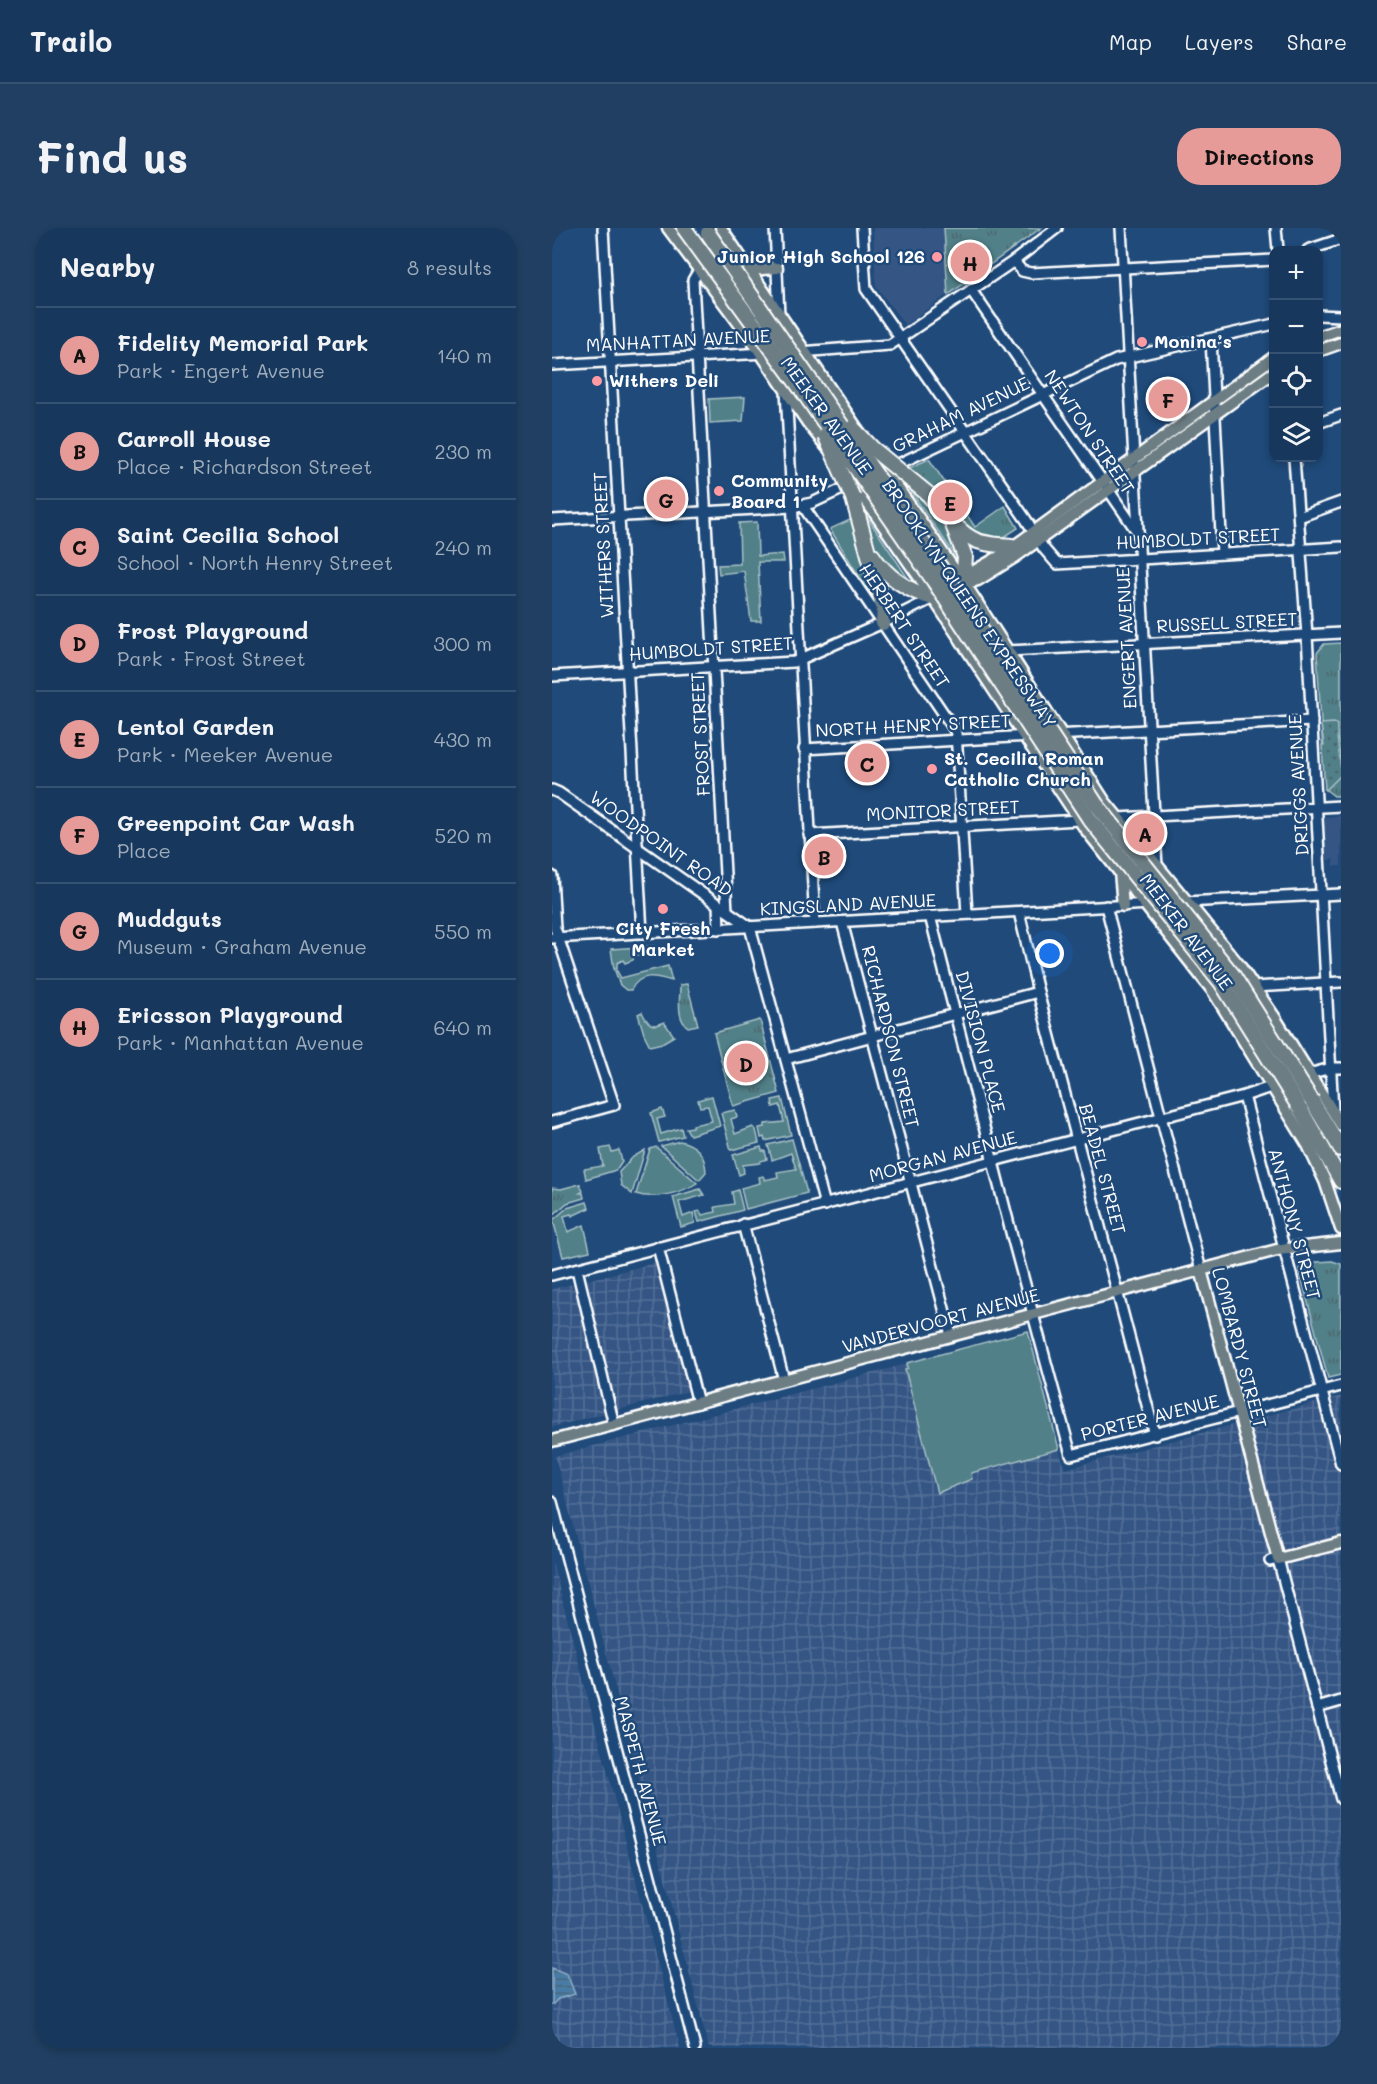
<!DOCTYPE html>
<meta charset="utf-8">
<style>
body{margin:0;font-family:Mali,sans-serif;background:#203f62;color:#f1f3f6}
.controls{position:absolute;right:18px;top:18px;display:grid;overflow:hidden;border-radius:12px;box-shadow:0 3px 9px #0003}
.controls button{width:54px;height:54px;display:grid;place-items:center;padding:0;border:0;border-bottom:2px solid #365272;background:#17385c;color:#f1f3f6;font:30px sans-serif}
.you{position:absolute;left:498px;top:726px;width:21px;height:21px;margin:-15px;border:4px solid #fff;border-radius:50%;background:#1a73e8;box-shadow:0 0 0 9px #1a73e833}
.badge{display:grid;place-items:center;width:39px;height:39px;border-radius:50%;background:#e69b98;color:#111;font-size:20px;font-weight:700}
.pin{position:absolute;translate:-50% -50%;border:3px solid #fff;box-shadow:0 2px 6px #0006}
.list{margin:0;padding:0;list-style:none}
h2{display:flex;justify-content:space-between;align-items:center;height:78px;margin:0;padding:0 24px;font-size:26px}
h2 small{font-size:20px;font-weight:400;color:#9eacbb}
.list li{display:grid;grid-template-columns:39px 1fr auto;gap:18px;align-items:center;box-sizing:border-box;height:96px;padding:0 24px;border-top:2px solid #365272}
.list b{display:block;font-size:22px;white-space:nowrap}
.list p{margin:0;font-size:20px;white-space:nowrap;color:#9eacbb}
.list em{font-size:20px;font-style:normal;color:#9eacbb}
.icon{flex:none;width:33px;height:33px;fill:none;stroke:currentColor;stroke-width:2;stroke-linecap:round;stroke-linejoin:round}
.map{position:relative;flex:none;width:789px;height:1820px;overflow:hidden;border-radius:24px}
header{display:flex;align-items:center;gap:36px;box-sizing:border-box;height:84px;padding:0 30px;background:#17385c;border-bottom:2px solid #365272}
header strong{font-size:28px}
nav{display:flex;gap:33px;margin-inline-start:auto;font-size:21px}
.intro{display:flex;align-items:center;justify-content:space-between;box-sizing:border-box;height:144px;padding:0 36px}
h1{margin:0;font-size:42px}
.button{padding:15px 27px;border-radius:24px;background:#e69b98;color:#111;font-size:21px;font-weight:700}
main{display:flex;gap:36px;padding:0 36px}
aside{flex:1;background:#17385c;border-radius:24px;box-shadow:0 3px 9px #0003}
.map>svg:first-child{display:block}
.built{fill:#345685}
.industrial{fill:url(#industrial-grid)}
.grass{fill:#518089;stroke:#a8c0c4;stroke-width:1.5}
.park{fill:url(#park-tufts);stroke:#a8c0c4;stroke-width:1.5}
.garden{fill:url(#garden-dots);stroke:#a8c0c4;stroke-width:1.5}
.water{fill:url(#water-rules);stroke:#91b0c9;stroke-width:1.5}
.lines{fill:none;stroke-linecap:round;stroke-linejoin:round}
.minor-casing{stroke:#fff;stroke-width:14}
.major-casing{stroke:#fff;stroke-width:15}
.highway-casing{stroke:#fff;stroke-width:18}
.minor{stroke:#1f4a7a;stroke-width:9}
.major{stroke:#6c7e84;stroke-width:10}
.highway{stroke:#6c7e84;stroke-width:14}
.highway-bridge-casing{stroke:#fff;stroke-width:18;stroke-linecap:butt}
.highway-bridge{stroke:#6c7e84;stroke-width:14}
.poi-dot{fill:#ff9aa2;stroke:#1f4a7a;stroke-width:2}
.labels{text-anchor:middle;stroke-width:5;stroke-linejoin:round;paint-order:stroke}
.poi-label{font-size:18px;font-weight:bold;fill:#fff;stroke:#1f4a7a;text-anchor:start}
.street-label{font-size:18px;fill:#fff;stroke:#1f4a7a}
</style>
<header>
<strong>Trailo</strong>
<nav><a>Map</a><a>Layers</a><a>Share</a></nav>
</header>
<div class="intro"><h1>Find us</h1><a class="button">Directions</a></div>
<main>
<aside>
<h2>Nearby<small>8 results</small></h2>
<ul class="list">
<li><span class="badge">A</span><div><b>Fidelity Memorial Park</b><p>Park · Engert Avenue</p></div><em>140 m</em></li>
<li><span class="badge">B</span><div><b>Carroll House</b><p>Place · Richardson Street</p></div><em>230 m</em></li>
<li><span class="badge">C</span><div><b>Saint Cecilia School</b><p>School · North Henry Street</p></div><em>240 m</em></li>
<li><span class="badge">D</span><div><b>Frost Playground</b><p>Park · Frost Street</p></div><em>300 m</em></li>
<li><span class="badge">E</span><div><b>Lentol Garden</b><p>Park · Meeker Avenue</p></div><em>430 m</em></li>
<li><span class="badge">F</span><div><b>Greenpoint Car Wash</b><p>Place</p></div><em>520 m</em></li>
<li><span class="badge">G</span><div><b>Muddguts</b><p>Museum · Graham Avenue</p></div><em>550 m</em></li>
<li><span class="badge">H</span><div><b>Ericsson Playground</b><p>Park · Manhattan Avenue</p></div><em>640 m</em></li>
</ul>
</aside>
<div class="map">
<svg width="789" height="1820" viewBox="0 0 789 1820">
<defs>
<pattern id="industrial-grid" width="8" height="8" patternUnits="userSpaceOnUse" patternTransform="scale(1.5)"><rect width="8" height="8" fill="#345685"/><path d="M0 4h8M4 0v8" fill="none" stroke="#526f97"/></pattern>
<pattern id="park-tufts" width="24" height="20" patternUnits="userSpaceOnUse" patternTransform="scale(1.5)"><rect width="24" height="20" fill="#518089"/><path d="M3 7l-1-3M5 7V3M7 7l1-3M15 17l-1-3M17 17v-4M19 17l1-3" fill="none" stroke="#4e666a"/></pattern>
<pattern id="garden-dots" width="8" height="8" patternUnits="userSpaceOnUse" patternTransform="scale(1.5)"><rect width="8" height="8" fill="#518089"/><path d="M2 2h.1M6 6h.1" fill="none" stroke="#4e666a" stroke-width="1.8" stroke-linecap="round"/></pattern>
<pattern id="water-rules" width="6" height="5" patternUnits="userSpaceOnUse" patternTransform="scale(1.5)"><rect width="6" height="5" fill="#487ca5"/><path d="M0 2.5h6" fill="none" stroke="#4a6478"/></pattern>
</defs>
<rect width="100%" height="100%" fill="#1f4a7a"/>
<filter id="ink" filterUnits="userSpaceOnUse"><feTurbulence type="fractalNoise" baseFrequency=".0167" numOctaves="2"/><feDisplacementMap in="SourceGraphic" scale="12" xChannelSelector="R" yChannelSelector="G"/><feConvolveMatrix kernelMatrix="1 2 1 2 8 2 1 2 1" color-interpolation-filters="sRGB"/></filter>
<g filter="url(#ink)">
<g class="built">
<path d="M 321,0 L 488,0 L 353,97 L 324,58 Z"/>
<path d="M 789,588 L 789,638 L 782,638 L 781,631 L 775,632 L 772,589 Z"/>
</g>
<g class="industrial">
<path d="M 106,1034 L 138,1163 L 0,1199 L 0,1061 Z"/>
<path d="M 358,1135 L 389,1252 L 507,1221 L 513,1241 L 789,1168 L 789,1820 L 157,1820 L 3,1228 Z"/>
<path d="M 0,1333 L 128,1820 L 0,1820 L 0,1777 L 6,1771 L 23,1766 L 0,1740 Z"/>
</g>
<g class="grass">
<path d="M 193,169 L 191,193 L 158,195 L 157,171 Z"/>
<path d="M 352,254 C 383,275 394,295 408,329 L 405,330 Z"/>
<path d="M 311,283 L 358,353 L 348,351 L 320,319 Z"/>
<path d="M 300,291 L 321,369 L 320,369 L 278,301 Z"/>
<path d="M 205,294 L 206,328 L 231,326 L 232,334 L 206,334 L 209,393 L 199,393 L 192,343 L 167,346 L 166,337 L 188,336 L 187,295 Z"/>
<path d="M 102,718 L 105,726 L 96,729 L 95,724 L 82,728 L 81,732 L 73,735 L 71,732 L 65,735 L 65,741 L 62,741 L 59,721 Z"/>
<path d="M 116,738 L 120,753 C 103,748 88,744 79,762 L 74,762 L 68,757 L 63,743 L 65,743 L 69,750 Z"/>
<path d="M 90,784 C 95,795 100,801 112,794 L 122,808 L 110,815 L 98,818 L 92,806 L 86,786 Z"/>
<path d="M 160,868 L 168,898 L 138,907 L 134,900 L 141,899 L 141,897 L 160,893 L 156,878 L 148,879 L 146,872 Z"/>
<path d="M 230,870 L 239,907 L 213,913 L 212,909 L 209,910 L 207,900 L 213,899 L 213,896 L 232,894 L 228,877 L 221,879 L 220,872 Z"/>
<path d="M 110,881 L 113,889 L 105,891 L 109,906 L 129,900 L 131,908 L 107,914 L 99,885 Z"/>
<path d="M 183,882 L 185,889 L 179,891 L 183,906 L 201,899 L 204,902 L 207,915 L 179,922 L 169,885 Z"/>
<path d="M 240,911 L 255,965 L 194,981 L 189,960 L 208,955 L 207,949 L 211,948 L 213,952 L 226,949 L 225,944 L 244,941 L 239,925 L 220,932 L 216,917 Z"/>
<path d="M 128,913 C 145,917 153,926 154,944 L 147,952 L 109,918 Z"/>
<path d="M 58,919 L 60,924 L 67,922 L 70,933 L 64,942 L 34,951 L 32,941 L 51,938 L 48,921 Z"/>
<path d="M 104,919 L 145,955 C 130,965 101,972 84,966 L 98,921 Z"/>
<path d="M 209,919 L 210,923 L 213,923 L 215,931 L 209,933 L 208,935 L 191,937 L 192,945 L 187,947 L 181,927 Z"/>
<path d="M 93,922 L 80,966 L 69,957 L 67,944 L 81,929 Z"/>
<path d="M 148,961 L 152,967 L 127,974 L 131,989 L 141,985 L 143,995 L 129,999 L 121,969 Z"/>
<path d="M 186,962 L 191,982 L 147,994 L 144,984 L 148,983 L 150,987 L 164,984 L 163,979 L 182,976 L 180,964 Z"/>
<path d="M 35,974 L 37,980 L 20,988 L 19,986 L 12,988 L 16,1004 L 32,997 L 38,1023 L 11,1029 L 1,992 L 15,980 Z"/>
<path d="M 476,1103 L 507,1221 L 419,1245 L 420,1251 L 385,1265 L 353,1141 L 356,1140 L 355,1135 Z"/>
</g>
<g class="park">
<path d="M 392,0 L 489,0 L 396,67 Z"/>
<path d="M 377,231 L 423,299 L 453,278 L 466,300 L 452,309 L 445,311 L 420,306 L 355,241 Z"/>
<path d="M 789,415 L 789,568 L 782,568 L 773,561 L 765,425 L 772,416 Z"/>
<path d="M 135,756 L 146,797 L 136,799 C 124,791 128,771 128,757 Z"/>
<path d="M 208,792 L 227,865 L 181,878 L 162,805 Z"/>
<path d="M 28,956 L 31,963 L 28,965 L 31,965 L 32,970 L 15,975 L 0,988 L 0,960 L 9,961 Z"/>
<path d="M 780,1033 L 789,1036 L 789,1147 L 776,1150 L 747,1041 L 751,1035 Z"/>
</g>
<path class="garden" d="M 782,495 L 785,497 C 784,514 789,530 789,547 L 774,562 L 773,561 L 770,518 L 772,518 L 769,496 Z"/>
<path class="water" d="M 0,1740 L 15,1746 L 23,1766 L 6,1771 L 0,1777 Z"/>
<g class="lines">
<g class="minor-casing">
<g id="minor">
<path d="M 51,0 L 90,705"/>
<path d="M 223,0 L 227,87"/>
<path d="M 310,0 L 314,61 L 475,293 L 492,321 L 505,336 L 789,319"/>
<path d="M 569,0 L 605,639"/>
<path d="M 724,0 L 726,22"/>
<path d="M 756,22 L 789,11"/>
<path d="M 462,33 L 470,43 L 479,45 L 722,32"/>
<path d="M 147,42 L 141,52 L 175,683"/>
<path d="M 419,62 L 586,305"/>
<path d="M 766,87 L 789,88"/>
<path d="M 659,111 L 670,326"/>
<path d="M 248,124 L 338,117 L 462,33 L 505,0"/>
<path d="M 0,137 L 213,125"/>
<path d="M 234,162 L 263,695"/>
<path d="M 766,195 L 789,187"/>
<path d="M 742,230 L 755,407 L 781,883"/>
<path d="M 338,240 L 564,132 L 722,96"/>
<path d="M 251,278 L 404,504 L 415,686"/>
<path d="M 747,289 L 789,274"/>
<path d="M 0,292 L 240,279 L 260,275 L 301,256"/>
<path d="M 456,423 L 789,405"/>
<path d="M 0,448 L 242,434 L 331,395 L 381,370"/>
<path d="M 503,507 L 760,493"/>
<path d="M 252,521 L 477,508"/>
<path d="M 0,562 L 7,565 L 198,699"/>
<path d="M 566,590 L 789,578"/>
<path d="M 257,607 L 527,592"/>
<path d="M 0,648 L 3,700 L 62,877 L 0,894"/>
<path d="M 633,674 L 789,666"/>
<path d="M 166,676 L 167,701"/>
<path d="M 554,678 L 649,1042"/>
<path d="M 467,684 L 486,764 L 603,1207"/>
<path d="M 378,688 L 461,1012 L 519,1227 L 789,1158"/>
<path d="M 290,694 L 399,1107"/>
<path d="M 198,699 L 273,977"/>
<path d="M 0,710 L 598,676"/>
<path d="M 702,759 L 789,754"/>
<path d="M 234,831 L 486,764"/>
<path d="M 753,847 L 779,840 L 789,840"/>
<path d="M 692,868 L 789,1236"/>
<path d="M 191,996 L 232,1152"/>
<path d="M 106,1019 L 146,1175"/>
<path d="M 25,1041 L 62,1197"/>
<path d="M 0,1047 L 692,868 L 737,853"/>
<path d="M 0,1274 L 143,1820"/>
<path d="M 718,1333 L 726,1331 L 789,1571"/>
<path d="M 765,1480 L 789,1473"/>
</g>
</g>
<g class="major-casing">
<g id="major">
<path d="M 116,0 L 204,118 L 256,195 L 275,219"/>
<path d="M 169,0 L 308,205"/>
<path d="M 197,42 L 225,40"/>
<path d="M 766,109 L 789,101"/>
<path d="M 766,123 L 789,115"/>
<path d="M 322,226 L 418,364 L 553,574 L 687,737 L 723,790 L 789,897"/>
<path d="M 292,241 L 372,356 L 532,599 L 661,763 L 756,917 L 773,953 L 789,1001"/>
<path d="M 412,355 L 424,342 L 450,327 L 722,129"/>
<path d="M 408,357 L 426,352 L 463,329 L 722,144"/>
<path d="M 568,644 L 571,678"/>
<path d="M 649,1042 L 726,1331 L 789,1315"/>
<path d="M 0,1213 L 725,1022 L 789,1015"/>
</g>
</g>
<g class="highway-casing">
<g id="highway">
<path d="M 376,266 C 390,281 404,303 423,312 C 434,317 448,317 460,318"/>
<path d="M 301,270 L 332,381 L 331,395"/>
<path d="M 401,297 L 413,329 L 411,355"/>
<path d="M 320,327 C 334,348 356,363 381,370"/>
<path d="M 760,873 L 789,921"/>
<path d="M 746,877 L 789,953"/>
</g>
</g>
<use href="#minor" class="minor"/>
<use href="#major" class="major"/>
<use href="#highway" class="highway"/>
<g class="highway-bridge-casing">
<g id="highway-bridge">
<path d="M 132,0 L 252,165 L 382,353 L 537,590 L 669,754 L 746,877"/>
<path d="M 156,5 L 399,355 L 544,576 L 680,746 L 760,873"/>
<path d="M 301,200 L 321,221 L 376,266"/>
<path d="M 273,207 L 301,270"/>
</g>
</g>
<use href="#highway-bridge" class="highway-bridge"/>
</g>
</g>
<g class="poi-dot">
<circle cx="385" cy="29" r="6"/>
<circle cx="590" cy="114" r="6"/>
<circle cx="45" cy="153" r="6"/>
<circle cx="167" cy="263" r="6"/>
<circle cx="380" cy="541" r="6"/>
<circle cx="111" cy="681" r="6"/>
</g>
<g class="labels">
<g class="poi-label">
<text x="373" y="35" text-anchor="end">Junior High School 126</text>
<text x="602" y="120">Monina’s</text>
<text x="57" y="159">Withers Deli</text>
<text x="179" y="259">Community<tspan x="179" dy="21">Board 1</tspan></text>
<text x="392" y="537">St. Cecilia Roman<tspan x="392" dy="21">Catholic Church</tspan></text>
<text x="111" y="707" text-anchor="middle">City Fresh<tspan x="111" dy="21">Market</tspan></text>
</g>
<g class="street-label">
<text transform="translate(126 113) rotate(-3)" y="6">MANHATTAN AVENUE</text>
<text transform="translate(409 187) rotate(-26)" y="6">GRAHAM AVENUE</text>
<text transform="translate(274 188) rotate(54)" y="6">MEEKER AVENUE</text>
<text transform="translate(537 204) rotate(56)" y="6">NEWTON STREET</text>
<text transform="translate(646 311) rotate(-3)" y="6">HUMBOLDT STREET</text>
<text transform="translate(52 317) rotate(-93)" y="6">WITHERS STREET</text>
<text transform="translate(417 376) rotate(56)" y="6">BROOKLYN-QUEENS EXPRESSWAY</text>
<text transform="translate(675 395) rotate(-3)" y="6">RUSSELL STREET</text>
<text transform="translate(352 398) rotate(56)" y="6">HERBERT STREET</text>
<text transform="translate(575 410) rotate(-93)" y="6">ENGERT AVENUE</text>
<text transform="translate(159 421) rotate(-4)" y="6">HUMBOLDT STREET</text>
<text transform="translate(361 498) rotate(-3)" y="6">NORTH HENRY STREET</text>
<text transform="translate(149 506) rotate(-93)" y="6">FROST STREET</text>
<text transform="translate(747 557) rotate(-93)" y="6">DRIGGS AVENUE</text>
<text transform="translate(391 583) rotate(-3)" y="6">MONITOR STREET</text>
<text transform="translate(109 616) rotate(35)" y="6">WOODPOINT ROAD</text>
<text transform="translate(296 677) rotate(-3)" y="6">KINGSLAND AVENUE</text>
<text transform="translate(634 704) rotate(53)" y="6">MEEKER AVENUE</text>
<text transform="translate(338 809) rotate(76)" y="6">RICHARDSON STREET</text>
<text transform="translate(428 814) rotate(75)" y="6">DIVISION PLACE</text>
<text transform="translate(391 929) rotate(-15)" y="6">MORGAN AVENUE</text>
<text transform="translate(550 941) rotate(75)" y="6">BEADEL STREET</text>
<text transform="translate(742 996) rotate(75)" y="6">ANTHONY STREET</text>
<text transform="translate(389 1093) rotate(-15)" y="6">VANDERVOORT AVENUE</text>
<text transform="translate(687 1120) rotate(75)" y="6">LOMBARDY STREET</text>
<text transform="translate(598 1190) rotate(-14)" y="6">PORTER AVENUE</text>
<text transform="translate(88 1543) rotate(75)" y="6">MASPETH AVENUE</text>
</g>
</g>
</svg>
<div class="controls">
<button>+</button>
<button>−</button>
<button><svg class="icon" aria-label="locate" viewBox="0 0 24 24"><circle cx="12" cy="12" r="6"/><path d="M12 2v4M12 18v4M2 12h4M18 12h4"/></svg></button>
<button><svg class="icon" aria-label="layers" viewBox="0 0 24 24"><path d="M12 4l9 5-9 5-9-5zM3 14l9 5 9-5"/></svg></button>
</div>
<div class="you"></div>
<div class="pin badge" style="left:593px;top:605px">A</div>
<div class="pin badge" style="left:272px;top:628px">B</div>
<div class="pin badge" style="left:315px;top:535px">C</div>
<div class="pin badge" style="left:194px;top:835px">D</div>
<div class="pin badge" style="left:398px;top:274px">E</div>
<div class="pin badge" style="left:616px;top:171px">F</div>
<div class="pin badge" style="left:114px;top:271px">G</div>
<div class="pin badge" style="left:418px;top:34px">H</div>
</div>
</main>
